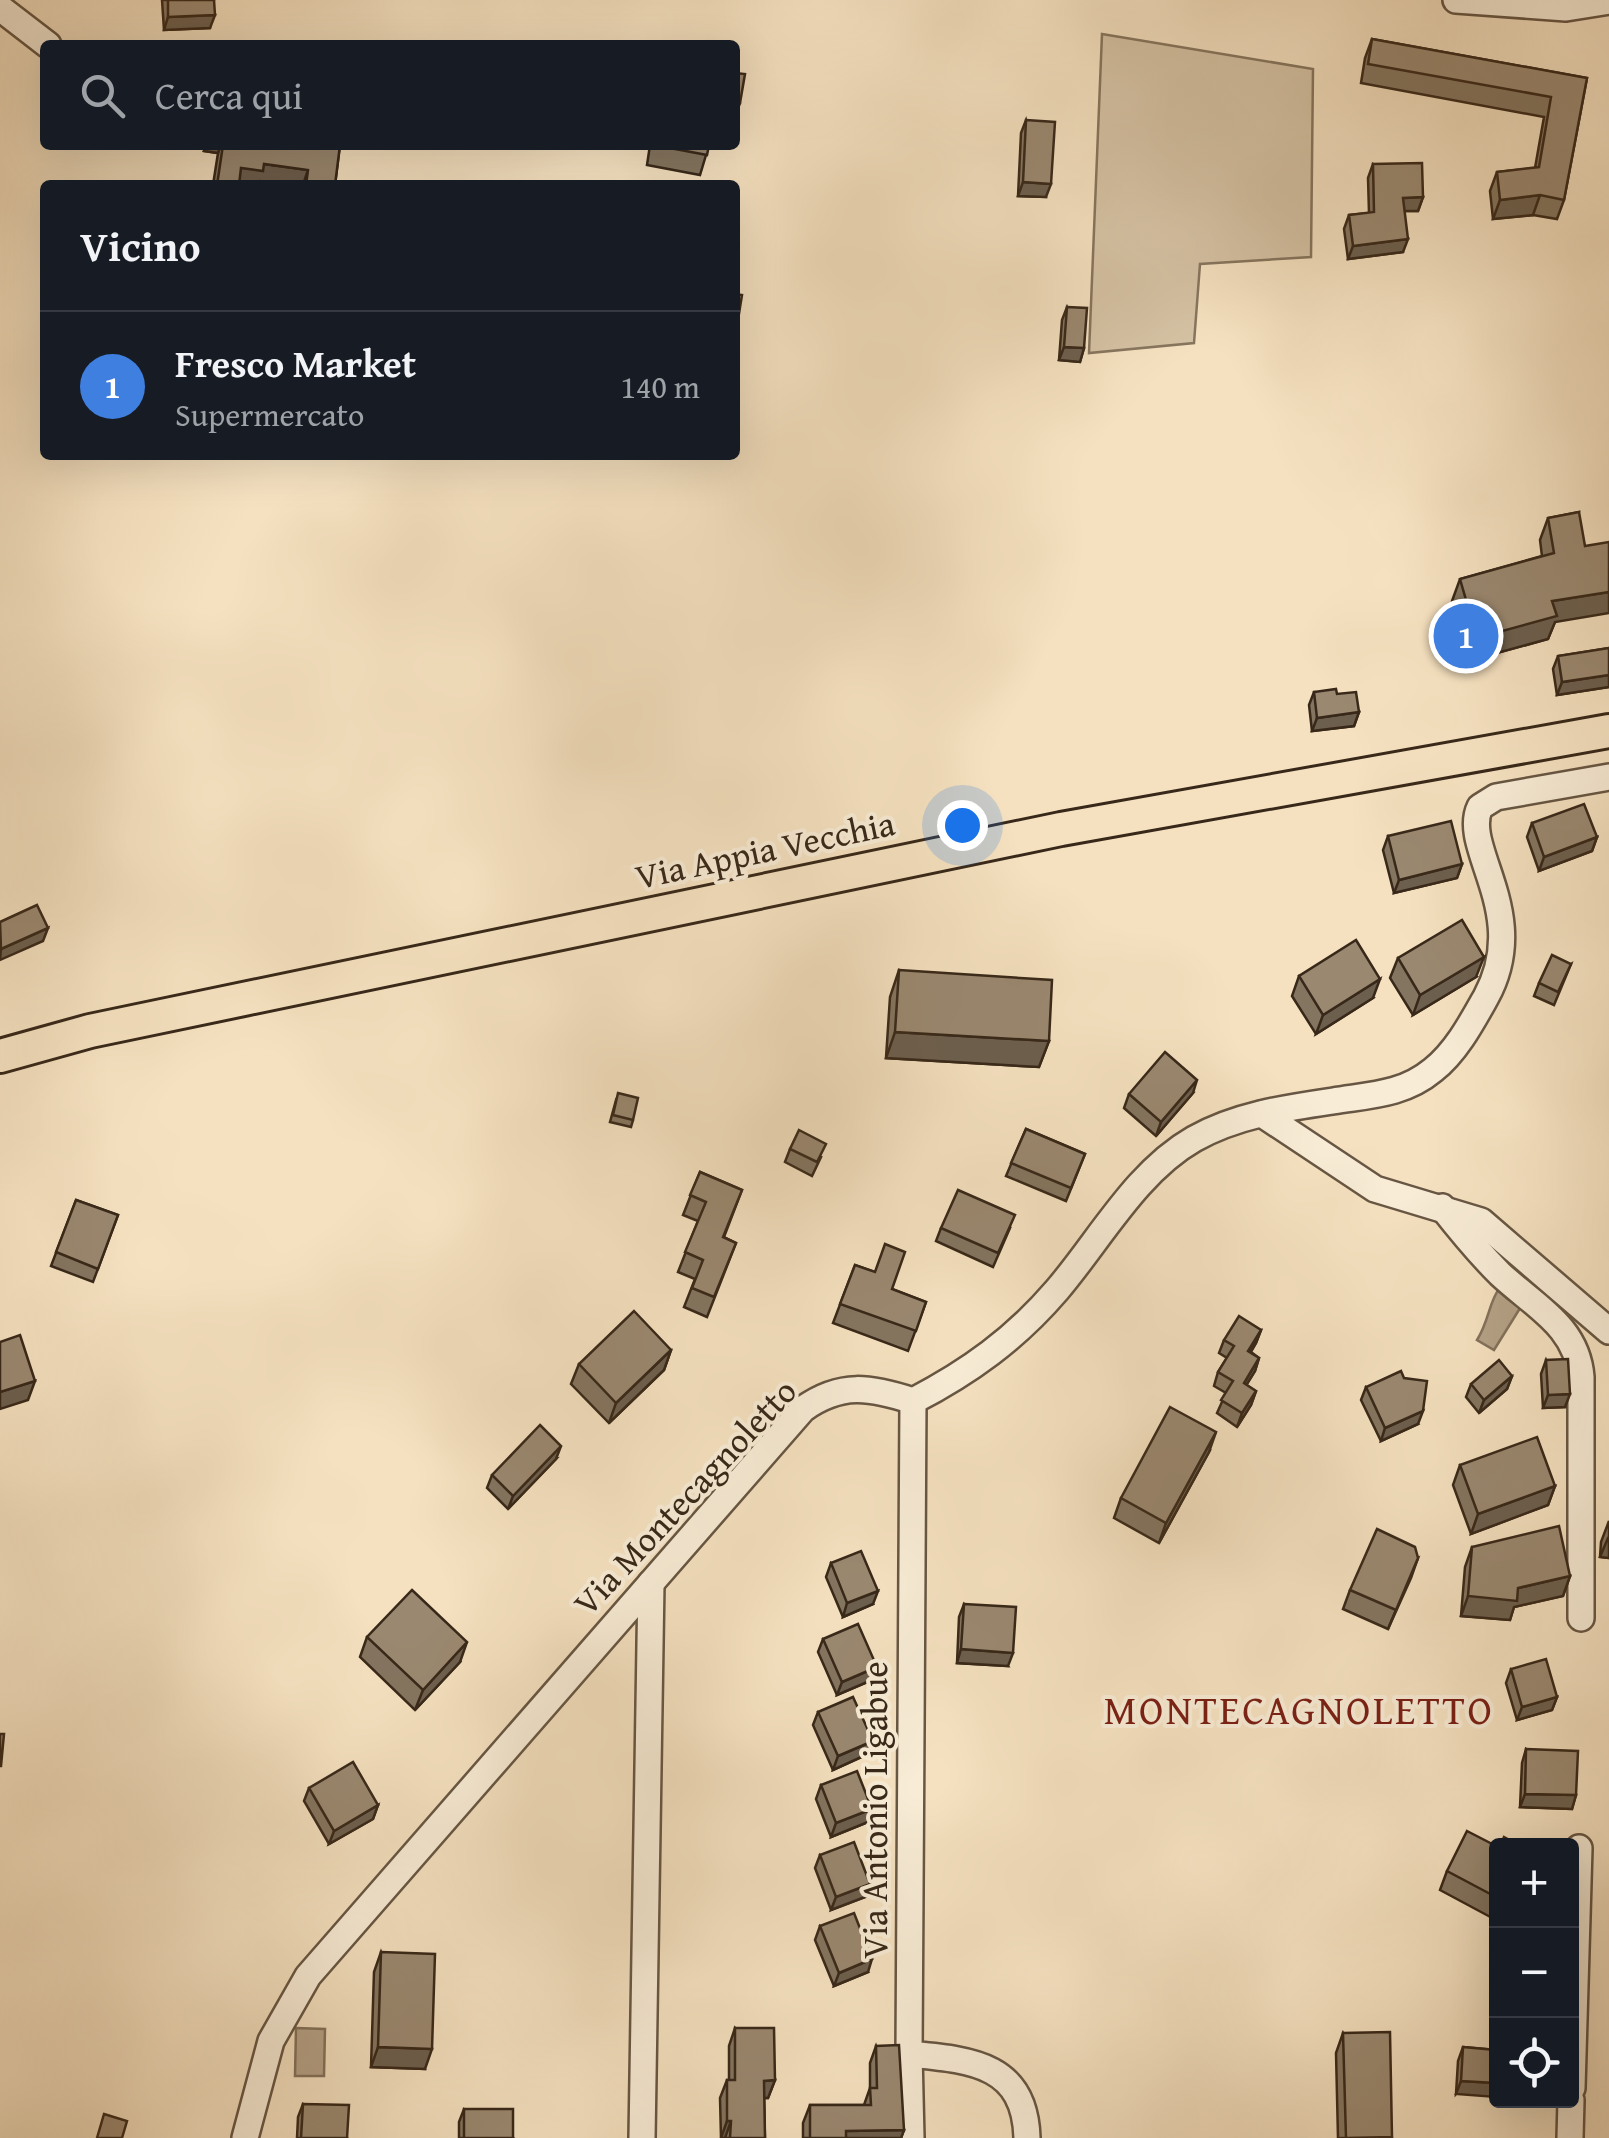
<!DOCTYPE html>
<html lang="it">
<meta charset="utf-8">
<style>
body{margin:0;font-family:"Gentium Book Plus",serif;background:#242831;color:#f1f3f6}
.controls{position:absolute;right:30px;bottom:30px;display:grid;overflow:hidden;border-radius:10px;box-shadow:0 10px 40px #0002}
.controls button{width:90px;height:90px;display:grid;place-items:center;padding:0;border:0;border-bottom:2px solid #363941;background:#171b24;color:#f1f3f6;font:50px sans-serif}
.you{position:absolute;left:962px;top:825px;width:35px;height:35px;margin:-25px;border:8px solid #fff;border-radius:50%;background:#1a73e8;box-shadow:0 0 0 15px #1a73e833}
.badge{display:grid;place-items:center;width:65px;height:65px;border-radius:50%;background:#0b8043;color:#fff;font-size:32px;font-weight:700}
.pin{position:absolute;translate:-50% -50%;border:5px solid #fff;box-shadow:0 2px 10px #0006}
.list{margin:0;padding:0;list-style:none}
h2{display:flex;justify-content:space-between;align-items:center;height:130px;margin:0;padding:0 40px;font-size:42px}
h2 small{font-size:32px;font-weight:400;color:#9ea1a6}
.list li{display:grid;grid-template-columns:65px 1fr auto;gap:30px;align-items:center;box-sizing:border-box;height:150px;padding:0 40px;border-top:2px solid #363941}
.list b{display:block;font-size:38px;white-space:nowrap}
.list p{margin:0;font-size:32px;white-space:nowrap;color:#9ea1a6}
.list em{font-size:32px;font-style:normal;color:#9ea1a6}
.icon{flex:none;width:55px;height:55px;fill:none;stroke:currentColor;stroke-width:2;stroke-linecap:round;stroke-linejoin:round}
.map{position:relative;flex:none;width:1609px;height:2138px;overflow:hidden}
.search{position:absolute;background:#171b24;box-shadow:0 10px 40px #0002;left:40px;top:40px;width:700px;height:110px;display:flex;align-items:center;gap:25px;box-sizing:border-box;padding:0 35px;border-radius:10px;color:#9ea1a6;font-size:38px}
.panel{position:absolute;background:#171b24;box-shadow:0 10px 40px #0002;left:40px;top:180px;width:700px;height:280px;border-radius:10px}
.map>svg:first-child{display:block}
.green{fill:#d5c2a4;stroke:#86755e;stroke-width:2.5}
.water{fill:#b5a287;stroke:#83715b;stroke-width:2.5}
.lines{fill:none;stroke-linecap:round;stroke-linejoin:round}
.minor-casing{stroke:#675643;stroke-width:30}
.major-casing{stroke:#382819;stroke-width:38}
.minor{stroke:#f8ecd6;stroke-width:25}
.major{stroke:#f5e1c0;stroke-width:32}
.wall{fill:#847560;stroke:#382819;stroke-width:2.5}
.shaded-wall{fill:#6c5f4e;stroke:#382819;stroke-width:2.5}
.building{fill:#9a8870;stroke:#382819;stroke-width:2.5}
.labels{text-anchor:middle;stroke-width:8;stroke-linejoin:round;paint-order:stroke}
.street-label{font-size:35px;fill:#382819;stroke:#f8ecd6}
.quarter-label{font-size:40px;letter-spacing:2.5px;fill:#7a1f14;stroke:#f8ecd6}
</style>
<div class="map">
<svg width="1609" height="2138" viewBox="0 0 1609 2138">
<rect width="100%" height="100%" fill="#f5e1c0"/>
<filter id="stains"><feTurbulence type="fractalNoise" baseFrequency=".002" numOctaves="4"/><feColorMatrix values="0 0 0 0 .2 0 0 0 0 .09 0 0 0 0 .02 0 0 0 .5 -.17"/></filter>
<radialGradient id="worn" r=".72"><stop offset=".6" stop-color="#630" stop-opacity="0"/><stop offset="1" stop-color="#630" stop-opacity=".3"/></radialGradient>
<path class="green" d="M 1102,34 L 1313,69 L 1311,257 L 1200,264 L 1194,343 L 1089,353 Z"/>
<g class="water">
<path d="M 1499,1289 L 1522,1305 L 1494,1350 L 1477,1340 C 1489,1321 1489,1302 1499,1289 Z"/>
<path d="M 296,2028 L 325,2029 L 324,2076 L 295,2076 Z"/>
</g>
<g class="lines">
<g class="minor-casing">
<g id="minor">
<path d="M 1456,0 L 1566,8 L 1609,1"/>
<path d="M 0,8 L 48,45"/>
<path d="M 1262,1114 L 1375,1189 L 1481,1221 L 1609,1331"/>
<path d="M 1442,1207 C 1460,1230 1479,1253 1500,1274 C 1534,1306 1577,1326 1581,1377 L 1581,1618"/>
<path d="M 913,1401 L 909,2054 C 970,2060 1025,2063 1027,2138"/>
<path d="M 909,2054 L 911,2138"/>
<path d="M 1572,2088 L 1579,1848"/>
<path d="M 245,2138 L 271,2041 L 308,1976 L 803,1409 C 841,1382 870,1387 913,1401 C 969,1372 1015,1339 1057,1290 C 1099,1241 1136,1172 1194,1139 C 1236,1115 1286,1108 1333,1101 C 1369,1095 1403,1095 1433,1070 C 1456,1052 1472,1022 1486,997 C 1532,913 1460,848 1480,807 L 1496,797 L 1609,777"/>
<path d="M 642,2138 L 651,1583"/>
<path d="M 1570,2138 L 1571,2100"/>
</g>
</g>
<g class="major-casing">
<path id="major" d="M 0,1056 L 90,1031 L 1061,829 L 1609,731"/>
</g>
<use href="#minor" class="minor"/>
<use href="#major" class="major"/>
</g>
<g class="wall">
<path d="M 162,0 L 214,0 L 210,28 L 164,30 Z"/>
<path d="M 1372,39 L 1587,78 L 1564,200 L 1557,219 L 1533,215 L 1493,219 L 1490,191 L 1497,172 L 1535,168 L 1544,117 L 1361,83 L 1365,58 Z"/>
<path d="M 735,73 L 740,103 L 735,117 Z"/>
<path d="M 1026,120 L 1046,197 L 1018,196 L 1021,133 Z"/>
<path d="M 205,145 L 340,145 L 335,185 L 291,185 L 260,181 L 258,185 L 213,185 L 218,153 L 204,151 Z"/>
<path d="M 650,145 L 709,145 L 700,175 L 647,165 Z"/>
<path d="M 1373,164 L 1423,197 L 1418,211 L 1404,211 L 1403,252 L 1348,259 L 1344,229 L 1349,215 L 1369,213 L 1368,178 Z"/>
<path d="M 1067,307 L 1084,348 L 1080,362 L 1059,360 L 1062,320 Z"/>
<path d="M 1579,512 L 1555,622 L 1548,639 L 1468,661 L 1452,601 L 1460,579 L 1542,556 L 1540,540 L 1548,518 Z"/>
<path d="M 1609,648 L 1609,687 L 1557,695 L 1553,669 L 1558,656 Z"/>
<path d="M 1314,692 L 1337,694 L 1359,712 L 1354,726 L 1312,731 L 1309,705 Z"/>
<path d="M 1532,823 L 1597,837 L 1592,851 L 1539,871 L 1527,837 Z"/>
<path d="M 1388,836 L 1462,864 L 1457,878 L 1394,893 L 1383,850 Z"/>
<path d="M 1398,958 L 1476,977 L 1413,1015 L 1390,978 Z"/>
<path d="M 1571,964 L 1554,1005 L 1534,996 L 1539,983 Z"/>
<path d="M 899,970 L 1049,1041 L 1039,1067 L 886,1058 L 890,997 Z"/>
<path d="M 1299,976 L 1373,998 L 1316,1034 L 1292,996 Z"/>
<path d="M 1193,1093 L 1156,1136 L 1124,1108 L 1129,1094 Z"/>
<path d="M 616,1100 L 633,1120 L 631,1127 L 610,1122 Z"/>
<path d="M 1026,1129 L 1085,1154 L 1066,1201 L 1006,1176 Z"/>
<path d="M 790,1149 L 821,1157 L 812,1176 L 785,1162 Z"/>
<path d="M 700,1172 L 742,1190 L 724,1237 L 736,1243 L 707,1317 L 684,1307 L 695,1279 L 678,1272 L 698,1221 L 683,1215 Z"/>
<path d="M 76,1200 L 118,1215 L 93,1282 L 51,1266 Z"/>
<path d="M 941,1228 L 1010,1228 L 993,1267 L 936,1241 Z"/>
<path d="M 855,1265 L 875,1272 L 892,1289 L 926,1302 L 908,1351 L 833,1323 Z"/>
<path d="M 1261,1330 L 1256,1343 L 1251,1352 L 1259,1358 L 1255,1371 L 1246,1385 L 1256,1391 L 1251,1405 L 1237,1427 L 1217,1413 L 1226,1393 L 1214,1386 L 1218,1372 L 1227,1358 L 1219,1353 L 1224,1340 Z"/>
<path d="M 671,1350 L 664,1370 L 609,1423 L 571,1384 L 579,1364 Z"/>
<path d="M 1546,1360 L 1565,1407 L 1543,1408 L 1541,1374 Z"/>
<path d="M 1512,1376 L 1507,1389 L 1479,1413 L 1466,1397 L 1471,1384 Z"/>
<path d="M 1366,1387 L 1418,1424 L 1381,1441 L 1361,1400 Z"/>
<path d="M 1209,1452 L 1159,1543 L 1114,1518 L 1121,1498 Z"/>
<path d="M 556,1459 L 508,1509 L 487,1488 L 492,1475 Z"/>
<path d="M 1460,1465 L 1555,1486 L 1548,1505 L 1471,1534 L 1453,1485 Z"/>
<path d="M 1609,1521 L 1609,1558 L 1600,1557 L 1601,1542 Z"/>
<path d="M 1472,1547 L 1570,1576 L 1563,1596 L 1514,1607 L 1510,1620 L 1461,1616 L 1465,1567 Z"/>
<path d="M 1418,1558 L 1388,1629 L 1343,1609 L 1350,1590 Z"/>
<path d="M 831,1563 L 873,1604 L 843,1617 L 826,1577 Z"/>
<path d="M 964,1604 L 1008,1666 L 957,1663 L 959,1617 Z"/>
<path d="M 367,1637 L 460,1662 L 415,1710 L 360,1657 Z"/>
<path d="M 823,1639 L 877,1667 L 872,1680 L 837,1695 L 818,1652 Z"/>
<path d="M 1511,1669 L 1557,1697 L 1552,1710 L 1517,1720 L 1506,1683 Z"/>
<path d="M 818,1712 L 873,1741 L 868,1754 L 833,1770 L 813,1725 Z"/>
<path d="M 1526,1749 L 1576,1795 L 1572,1809 L 1520,1807 L 1522,1763 Z"/>
<path d="M 821,1785 L 872,1809 L 868,1822 L 831,1837 L 816,1799 Z"/>
<path d="M 309,1788 L 378,1805 L 373,1819 L 329,1844 L 304,1801 Z"/>
<path d="M 1496,1846 L 1496,1920 L 1440,1890 L 1447,1871 Z"/>
<path d="M 820,1855 L 865,1897 L 831,1910 L 815,1868 Z"/>
<path d="M 820,1926 L 868,1972 L 834,1986 L 815,1940 Z"/>
<path d="M 381,1952 L 425,2069 L 371,2067 L 374,1972 Z"/>
<path d="M 735,2028 L 775,2080 L 768,2098 L 764,2098 L 765,2138 L 721,2138 L 720,2098 L 727,2080 L 729,2080 L 729,2046 Z"/>
<path d="M 1343,2033 L 1392,2138 L 1338,2138 L 1336,2053 Z"/>
<path d="M 876,2046 L 904,2130 L 901,2138 L 803,2138 L 803,2123 L 810,2105 L 864,2105 L 870,2088 L 870,2063 Z"/>
<path d="M 1463,2047 L 1496,2050 L 1456,2094 L 1458,2061 Z"/>
<path d="M 303,2104 L 347,2138 L 297,2138 L 298,2117 Z"/>
<path d="M 464,2109 L 513,2138 L 459,2138 L 459,2122 Z"/>
</g>
<g class="shaded-wall">
<path d="M 215,15 L 210,28 L 164,30 L 168,17 Z"/>
<path d="M 207,145 L 221,145 L 218,153 L 204,151 Z"/>
<path d="M 264,164 L 308,170 L 303,185 L 260,181 L 258,185 L 235,185 L 241,168 Z"/>
<path d="M 1023,182 L 1051,184 L 1046,197 L 1018,196 Z"/>
<path d="M 1540,195 L 1533,215 L 1493,219 L 1500,200 Z"/>
<path d="M 1423,197 L 1418,211 L 1398,211 L 1403,198 Z"/>
<path d="M 1408,239 L 1403,252 L 1348,259 L 1353,246 Z"/>
<path d="M 1064,347 L 1084,348 L 1080,362 L 1059,360 Z"/>
<path d="M 1609,592 L 1609,613 L 1555,622 L 1548,639 L 1468,661 L 1477,638 L 1552,601 Z"/>
<path d="M 1609,675 L 1609,687 L 1557,695 L 1562,682 Z"/>
<path d="M 1359,712 L 1354,726 L 1312,731 L 1317,718 Z"/>
<path d="M 1597,837 L 1592,851 L 1539,871 L 1544,857 Z"/>
<path d="M 1462,864 L 1457,878 L 1394,893 L 1399,880 Z"/>
<path d="M 48,928 L 43,941 L 0,960 L 1,949 Z"/>
<path d="M 1484,957 L 1476,977 L 1413,1015 L 1420,995 Z"/>
<path d="M 1380,979 L 1373,998 L 1316,1034 L 1323,1015 Z"/>
<path d="M 895,1032 L 1049,1041 L 1039,1067 L 886,1058 Z"/>
<path d="M 1197,1080 L 1193,1093 L 1156,1136 L 1161,1122 Z"/>
<path d="M 1261,1330 L 1256,1343 L 1243,1364 L 1248,1351 Z"/>
<path d="M 671,1350 L 664,1370 L 609,1423 L 616,1403 Z"/>
<path d="M 1259,1358 L 1255,1371 L 1239,1397 L 1244,1383 Z"/>
<path d="M 1512,1376 L 1507,1389 L 1479,1413 L 1484,1400 Z"/>
<path d="M 35,1381 L 28,1400 L 0,1409 L 0,1392 Z"/>
<path d="M 1256,1391 L 1251,1405 L 1237,1427 L 1242,1413 Z"/>
<path d="M 1570,1394 L 1565,1407 L 1543,1408 L 1548,1395 Z"/>
<path d="M 1423,1411 L 1418,1424 L 1381,1441 L 1385,1428 Z"/>
<path d="M 1216,1432 L 1209,1452 L 1159,1543 L 1166,1523 Z"/>
<path d="M 561,1446 L 556,1459 L 508,1509 L 513,1496 Z"/>
<path d="M 1555,1486 L 1548,1505 L 1471,1534 L 1478,1514 Z"/>
<path d="M 1608,1538 L 1609,1538 L 1609,1558 L 1600,1557 Z"/>
<path d="M 1418,1558 L 1411,1578 L 1388,1629 L 1396,1610 Z"/>
<path d="M 1570,1576 L 1563,1596 L 1514,1607 L 1510,1620 L 1461,1616 L 1468,1596 L 1518,1588 Z"/>
<path d="M 878,1591 L 873,1604 L 843,1617 L 847,1603 Z"/>
<path d="M 467,1642 L 460,1662 L 415,1710 L 423,1690 Z"/>
<path d="M 961,1649 L 1013,1653 L 1008,1666 L 957,1663 Z"/>
<path d="M 877,1667 L 872,1680 L 837,1695 L 842,1682 Z"/>
<path d="M 1557,1697 L 1552,1710 L 1517,1720 L 1522,1707 Z"/>
<path d="M 873,1741 L 868,1754 L 833,1770 L 838,1756 Z"/>
<path d="M 1525,1794 L 1576,1795 L 1572,1809 L 1520,1807 Z"/>
<path d="M 378,1805 L 373,1819 L 329,1844 L 334,1831 Z"/>
<path d="M 872,1809 L 868,1822 L 831,1837 L 836,1823 Z"/>
<path d="M 870,1884 L 865,1897 L 831,1910 L 836,1897 Z"/>
<path d="M 872,1959 L 868,1972 L 834,1986 L 839,1973 Z"/>
<path d="M 378,2047 L 432,2049 L 425,2069 L 371,2067 Z"/>
<path d="M 775,2080 L 768,2098 L 758,2098 L 764,2081 Z"/>
<path d="M 1461,2081 L 1496,2083 L 1496,2097 L 1456,2094 Z"/>
<path d="M 727,2121 L 731,2121 L 725,2138 L 721,2138 Z"/>
<path d="M 904,2130 L 901,2138 L 843,2138 L 846,2131 Z"/>
</g>
<g class="building">
<path d="M 168,0 L 214,0 L 215,15 L 168,17 Z"/>
<path d="M 1372,39 L 1587,78 L 1564,200 L 1540,195 L 1500,200 L 1497,172 L 1539,167 L 1551,97 L 1368,64 Z"/>
<path d="M 735,73 L 745,74 L 740,103 L 735,102 Z"/>
<path d="M 1026,120 L 1055,122 L 1051,184 L 1023,182 Z"/>
<path d="M 223,145 L 340,145 L 335,185 L 306,185 L 308,170 L 264,164 L 263,171 L 241,168 L 239,185 L 217,185 Z"/>
<path d="M 654,145 L 709,145 L 707,155 Z"/>
<path d="M 1422,163 L 1423,197 L 1403,198 L 1408,239 L 1353,246 L 1349,215 L 1374,212 L 1373,164 Z"/>
<path d="M 735,294 L 742,295 L 737,326 L 735,326 Z"/>
<path d="M 1067,307 L 1087,308 L 1084,348 L 1064,347 Z"/>
<path d="M 1579,512 L 1585,546 L 1609,542 L 1609,592 L 1552,601 L 1557,616 L 1477,638 L 1460,579 L 1554,553 L 1548,518 Z"/>
<path d="M 1609,648 L 1609,675 L 1562,682 L 1558,656 Z"/>
<path d="M 1336,689 L 1337,694 L 1356,692 L 1359,712 L 1317,718 L 1314,692 Z"/>
<path d="M 1584,804 L 1597,837 L 1544,857 L 1532,823 Z"/>
<path d="M 1451,821 L 1462,864 L 1399,880 L 1388,836 Z"/>
<path d="M 37,905 L 48,928 L 1,949 L 0,922 Z"/>
<path d="M 1462,920 L 1484,957 L 1420,995 L 1398,958 Z"/>
<path d="M 1356,940 L 1380,979 L 1323,1015 L 1299,976 Z"/>
<path d="M 1552,955 L 1571,964 L 1558,992 L 1539,983 Z"/>
<path d="M 899,970 L 1052,980 L 1049,1041 L 895,1032 Z"/>
<path d="M 1165,1052 L 1197,1080 L 1161,1122 L 1129,1094 Z"/>
<path d="M 618,1093 L 638,1098 L 633,1120 L 613,1115 Z"/>
<path d="M 1026,1129 L 1085,1154 L 1071,1188 L 1011,1163 Z"/>
<path d="M 799,1130 L 826,1144 L 817,1162 L 790,1149 Z"/>
<path d="M 700,1172 L 742,1190 L 723,1237 L 736,1243 L 714,1297 L 692,1288 L 703,1260 L 685,1252 L 706,1202 L 690,1195 Z"/>
<path d="M 958,1190 L 1015,1215 L 998,1253 L 941,1228 Z"/>
<path d="M 76,1200 L 118,1215 L 98,1269 L 56,1252 Z"/>
<path d="M 885,1244 L 905,1252 L 892,1289 L 926,1302 L 916,1331 L 840,1304 L 855,1265 L 875,1272 Z"/>
<path d="M 634,1311 L 671,1350 L 616,1403 L 579,1364 Z"/>
<path d="M 1239,1316 L 1261,1330 L 1248,1351 L 1259,1358 L 1244,1383 L 1256,1391 L 1242,1413 L 1221,1400 L 1233,1381 L 1218,1372 L 1234,1346 L 1224,1340 Z"/>
<path d="M 20,1335 L 35,1381 L 0,1392 L 0,1342 Z"/>
<path d="M 1568,1359 L 1570,1394 L 1548,1395 L 1546,1360 Z"/>
<path d="M 1499,1360 L 1512,1376 L 1484,1400 L 1471,1384 Z"/>
<path d="M 1401,1371 L 1404,1378 L 1427,1381 L 1423,1411 L 1385,1428 L 1366,1387 Z"/>
<path d="M 1170,1407 L 1216,1432 L 1166,1523 L 1121,1498 Z"/>
<path d="M 540,1425 L 561,1446 L 513,1496 L 492,1475 Z"/>
<path d="M 1537,1437 L 1555,1486 L 1478,1514 L 1460,1465 Z"/>
<path d="M 1559,1526 L 1570,1576 L 1518,1588 L 1517,1601 L 1468,1596 L 1472,1547 Z"/>
<path d="M 1377,1529 L 1415,1547 L 1418,1558 L 1396,1610 L 1350,1590 Z"/>
<path d="M 861,1551 L 878,1591 L 847,1603 L 831,1563 Z"/>
<path d="M 412,1590 L 467,1642 L 423,1690 L 367,1637 Z"/>
<path d="M 964,1604 L 1016,1607 L 1013,1653 L 961,1649 Z"/>
<path d="M 858,1624 L 877,1667 L 842,1682 L 823,1639 Z"/>
<path d="M 1546,1659 L 1557,1697 L 1522,1707 L 1511,1669 Z"/>
<path d="M 853,1697 L 873,1741 L 838,1756 L 818,1712 Z"/>
<path d="M 0,1734 L 4,1734 L 1,1766 L 0,1766 Z"/>
<path d="M 1526,1749 L 1578,1751 L 1576,1795 L 1525,1794 Z"/>
<path d="M 353,1762 L 378,1805 L 334,1831 L 309,1788 Z"/>
<path d="M 857,1771 L 872,1809 L 836,1823 L 821,1785 Z"/>
<path d="M 1467,1831 L 1496,1846 L 1496,1897 L 1447,1871 Z"/>
<path d="M 1504,1837 L 1521,1846 L 1500,1846 Z"/>
<path d="M 854,1842 L 870,1884 L 836,1897 L 820,1855 Z"/>
<path d="M 854,1913 L 872,1959 L 839,1973 L 820,1926 Z"/>
<path d="M 381,1952 L 435,1954 L 432,2049 L 378,2047 Z"/>
<path d="M 735,2028 L 774,2028 L 775,2080 L 764,2081 L 765,2138 L 730,2138 L 731,2121 L 727,2121 L 727,2080 L 735,2080 Z"/>
<path d="M 1390,2032 L 1392,2137 L 1346,2138 L 1343,2033 Z"/>
<path d="M 899,2045 L 904,2130 L 846,2131 L 846,2138 L 810,2138 L 810,2105 L 871,2105 L 870,2088 L 877,2088 L 876,2046 Z"/>
<path d="M 1463,2047 L 1496,2050 L 1496,2083 L 1461,2081 Z"/>
<path d="M 303,2104 L 349,2105 L 347,2138 L 301,2138 Z"/>
<rect x="464" y="2109" width="49" height="29"/>
<path d="M 104,2114 L 127,2121 L 122,2138 L 97,2138 Z"/>
</g>
<g class="labels">
<g class="street-label">
<text transform="translate(765 850) rotate(-12)" y="12">Via Appia Vecchia</text>
<text transform="translate(685 1497) rotate(-47)" y="12">Via Montecagnoletto</text>
<text transform="translate(875 1810) rotate(-90)" y="12">Via Antonio Ligabue</text>
</g>
<g class="quarter-label">
<text x="1299" y="1724">MONTECAGNOLETTO</text>
</g>
</g>
<rect width="100%" height="100%" filter="url(#stains)"/>
<rect width="100%" height="100%" fill="url(#worn)"/>
</svg>
<div class="controls">
<button>+</button>
<button>−</button>
<button><svg class="icon" aria-label="locate" viewBox="0 0 24 24"><circle cx="12" cy="12" r="6"/><path d="M12 2v4M12 18v4M2 12h4M18 12h4"/></svg></button>
</div>
<div class="you"></div>
<div class="pin badge" style="left:1466px;top:636px;background:#3f7fe0">1</div>
<div class="search"><svg class="icon" aria-label="search" viewBox="0 0 24 24"><circle cx="10" cy="10" r="6"/><path d="M15 15l6 6"/></svg>Cerca qui</div>
<section class="panel">
<h2>Vicino<small></small></h2>
<ul class="list">
<li><span class="badge" style="background:#3f7fe0">1</span><div><b>Fresco Market</b><p>Supermercato</p></div><em>140 m</em></li>
</ul>
</section>
</div>
